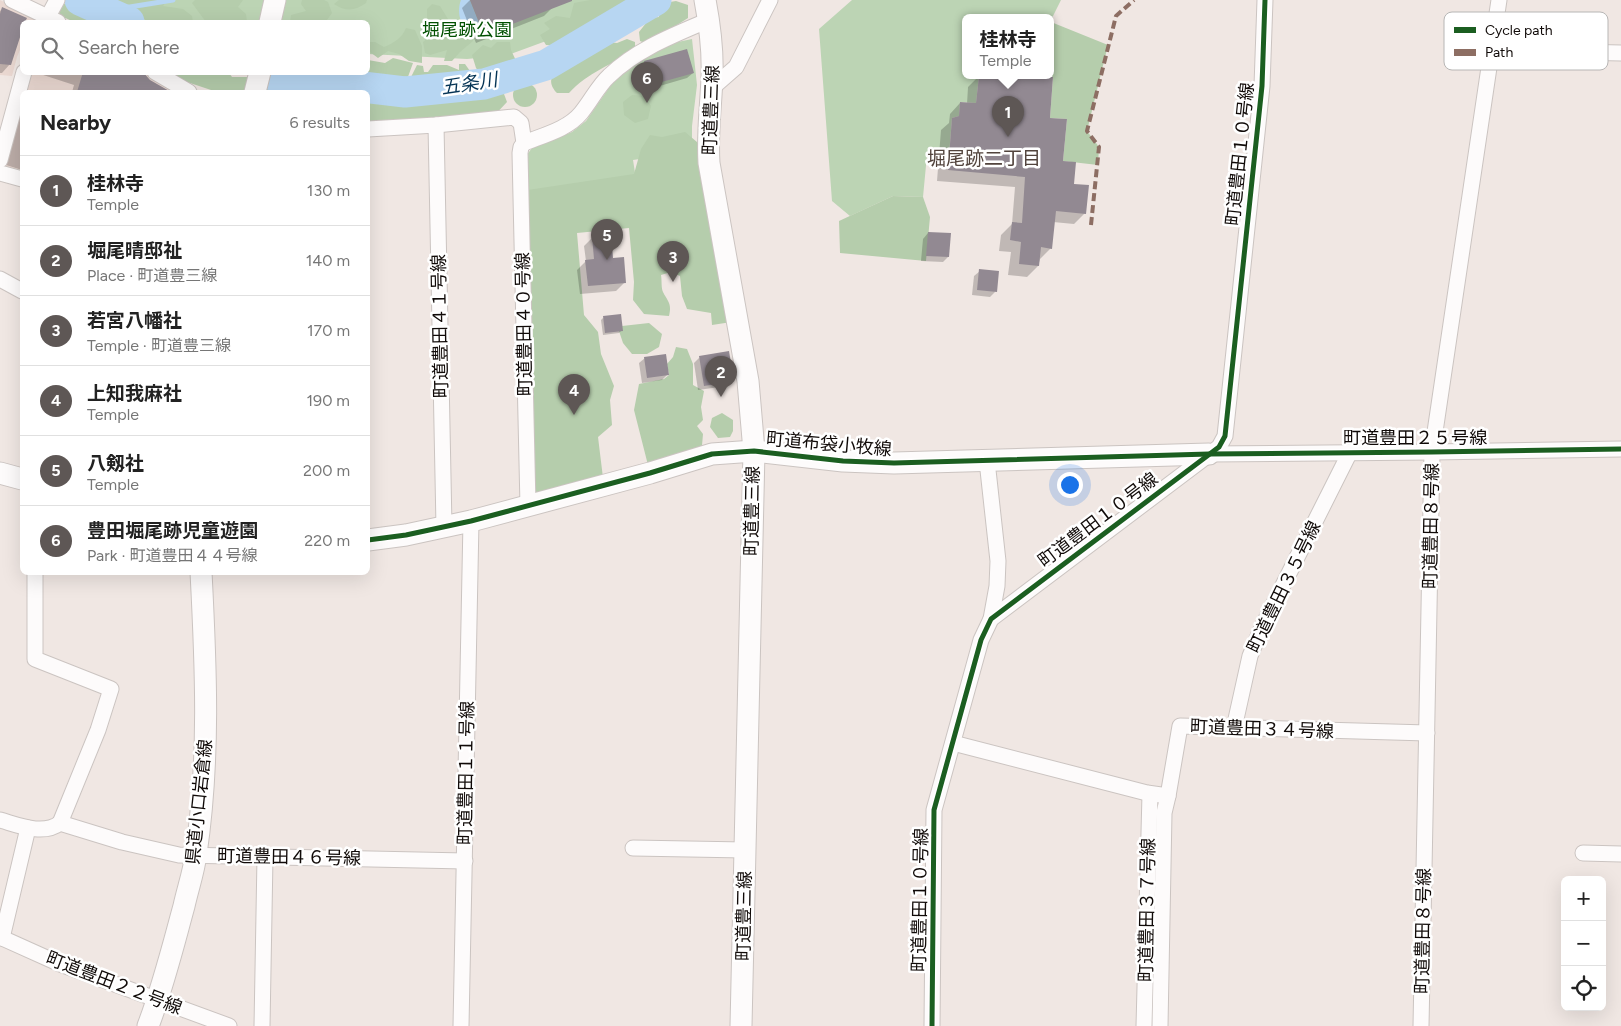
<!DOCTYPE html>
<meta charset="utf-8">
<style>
body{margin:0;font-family:Figtree,"Noto Sans JP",sans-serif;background:#f2f2f2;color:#222}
.controls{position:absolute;right:15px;bottom:15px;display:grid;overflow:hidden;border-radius:8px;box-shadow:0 5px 20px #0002}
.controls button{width:45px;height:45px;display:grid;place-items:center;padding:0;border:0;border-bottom:1px solid #e0e0e0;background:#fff;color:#222;font:25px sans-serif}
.you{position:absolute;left:1069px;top:484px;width:18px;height:18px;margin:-12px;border:4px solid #fff;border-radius:50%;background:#1a73e8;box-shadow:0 0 0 8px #1a73e833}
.badge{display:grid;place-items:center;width:32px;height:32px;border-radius:50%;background:#5e5755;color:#fff;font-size:16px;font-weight:700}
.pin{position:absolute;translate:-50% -41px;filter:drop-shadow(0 1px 2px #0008)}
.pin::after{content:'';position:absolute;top:26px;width:18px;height:15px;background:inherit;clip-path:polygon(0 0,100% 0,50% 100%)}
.popup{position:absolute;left:962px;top:14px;width:92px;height:65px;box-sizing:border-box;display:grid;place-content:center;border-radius:8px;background:#fff;filter:drop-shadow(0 1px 4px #0005);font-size:16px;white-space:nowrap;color:#767676}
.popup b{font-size:19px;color:#222}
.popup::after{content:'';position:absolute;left:50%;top:100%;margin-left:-10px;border:10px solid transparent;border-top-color:#fff}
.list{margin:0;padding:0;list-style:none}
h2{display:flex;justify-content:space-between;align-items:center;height:65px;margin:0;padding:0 20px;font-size:21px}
h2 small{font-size:16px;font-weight:400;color:#767676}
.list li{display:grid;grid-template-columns:32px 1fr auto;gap:15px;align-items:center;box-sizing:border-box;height:70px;padding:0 20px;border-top:1px solid #e0e0e0}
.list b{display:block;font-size:19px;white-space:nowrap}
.list p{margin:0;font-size:16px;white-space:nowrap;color:#767676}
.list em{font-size:16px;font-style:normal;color:#767676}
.icon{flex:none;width:28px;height:28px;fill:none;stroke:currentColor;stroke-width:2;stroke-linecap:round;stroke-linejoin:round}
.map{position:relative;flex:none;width:1621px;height:1026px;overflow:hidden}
.search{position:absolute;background:#fff;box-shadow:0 5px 20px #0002;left:20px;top:20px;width:350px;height:55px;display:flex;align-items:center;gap:12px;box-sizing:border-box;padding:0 18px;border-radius:8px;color:#767676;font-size:19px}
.panel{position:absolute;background:#fff;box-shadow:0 5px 20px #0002;left:20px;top:90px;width:350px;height:485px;border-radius:8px}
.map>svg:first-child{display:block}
.built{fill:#ead8d1}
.green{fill:#bcd4b4}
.forest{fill:#b5cdac}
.water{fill:#b7d6f2}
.shadow{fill:#0003}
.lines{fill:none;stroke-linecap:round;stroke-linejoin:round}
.stream{stroke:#b7d6f2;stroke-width:5}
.river{stroke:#b7d6f2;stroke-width:31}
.building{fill:#928992}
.street-casing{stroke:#cbc4c1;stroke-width:17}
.secondary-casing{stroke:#cbc4c1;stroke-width:23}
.street{stroke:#fdfbfb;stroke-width:15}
.secondary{stroke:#fdfbfb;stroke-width:21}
.quiet{stroke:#8d6e63;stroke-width:4;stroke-dasharray:8 4;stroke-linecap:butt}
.cycleway-casing{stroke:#fff;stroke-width:8}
.cycleway{stroke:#1b5e20;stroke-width:5}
.labels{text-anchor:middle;stroke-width:5;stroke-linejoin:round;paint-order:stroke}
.park-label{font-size:18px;fill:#015001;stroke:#fff}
.street-label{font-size:18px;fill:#100a08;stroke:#fff}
.water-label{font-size:19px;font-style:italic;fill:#053455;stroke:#fff}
.neighbourhood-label{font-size:19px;fill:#52443d;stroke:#fff}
.key{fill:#fff;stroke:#b7b6b5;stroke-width:1}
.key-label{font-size:14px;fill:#100a08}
</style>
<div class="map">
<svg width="1621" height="1026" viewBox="0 0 1621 1026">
<rect width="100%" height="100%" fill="#f0e7e3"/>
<g class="built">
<path d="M 0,0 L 36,17 L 34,22 L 22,22 L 22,45 L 17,57 L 12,76 L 0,75 Z"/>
<path d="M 30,72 L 147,73 L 181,88 L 179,92 L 24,92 Z"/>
<path d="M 22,99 L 22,176 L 4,171 Z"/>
</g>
<g class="green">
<path d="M 132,0 L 610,0 L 557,37 L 508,55 L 467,59 L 368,54 L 368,22 L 184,22 Z"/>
<path d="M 852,0 L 1061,0 L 1051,20 L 1050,18 L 966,18 L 966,76 L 979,76 L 976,103 L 960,102 L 959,116 L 952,118 L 949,155 L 927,155 L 923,197 L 893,196 L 850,216 L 832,201 L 819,29 Z"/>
<path d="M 692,39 L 697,85 L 692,126 L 692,151 L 633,160 L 636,179 L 528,198 L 526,156 L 532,148 L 572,132 L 586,121 L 615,79 L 659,46 Z"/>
</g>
<g class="forest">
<path d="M 70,0 L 74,0 L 84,7 L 103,7 L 120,22 L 74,22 L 59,15 L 61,6 Z"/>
<path d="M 107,0 L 167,0 L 163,6 L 183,9 L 192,16 L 193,22 L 145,22 L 144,19 L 128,19 L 114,7 L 107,2 Z"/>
<path d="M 195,0 L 243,0 L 238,7 L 246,14 L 247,22 L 206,22 L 192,3 Z"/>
<path d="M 302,0 L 324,0 L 328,2 L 332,13 L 327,20 L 328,22 L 290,22 L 291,15 L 306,11 L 301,4 Z"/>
<path d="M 339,0 L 367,0 L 366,3 C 355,11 346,12 334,4 Z"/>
<path d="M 590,0 L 643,0 L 639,4 L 625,4 C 623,7 621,12 618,14 C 614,16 610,17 607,20 C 597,31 593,38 577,36 L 567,46 L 546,45 L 540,35 L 550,29 L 544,23 L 556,16 L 570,18 L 574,3 Z"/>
<path d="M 676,1 L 688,5 L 688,18 L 647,44 L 640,41 L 639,32 L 650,18 L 659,17 L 659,11 L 664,3 Z"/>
<path d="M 432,4 L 440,6 L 448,19 L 446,25 L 438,29 L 431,27 L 427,21 L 427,9 Z"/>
<path d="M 1051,22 L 1108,45 L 1087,131 L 1099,147 L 1098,165 L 1063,161 L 1067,119 L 1050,118 L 1053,77 L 1050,75 Z"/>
<path d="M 406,28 L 415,30 L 422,46 L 422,63 L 409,61 L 399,54 L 388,51 L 378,58 L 370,52 L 368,53 L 368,42 L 375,42 L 384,47 C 394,43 402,38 406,28 Z"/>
<path d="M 455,30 C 463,32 473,31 473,41 L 460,52 L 452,61 L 444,61 L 447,50 L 430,55 L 425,53 L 423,42 L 433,34 L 444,36 Z"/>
<path d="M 627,39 L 635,42 L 635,50 C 613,64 587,73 569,93 L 557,93 C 536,70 579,62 592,55 L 595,47 L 607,42 L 617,43 Z"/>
<path d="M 497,42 L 510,42 L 511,50 L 518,65 L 510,71 L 498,76 L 493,84 L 481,87 L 473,82 L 465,90 L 423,78 L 419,86 L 410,79 L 417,65 L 423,66 L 424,72 L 428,72 L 433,65 L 447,65 L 459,70 L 459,64 L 465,64 L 470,71 L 467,76 L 473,79 L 481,74 L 476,68 L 472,55 L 483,45 L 491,48 Z"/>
<path d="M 393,58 L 413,63 L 405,85 L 385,86 L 349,81 L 351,75 L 349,73 L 368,72 L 368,60 L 385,63 Z"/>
<path d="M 172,73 L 229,73 L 232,77 L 254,77 L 275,92 L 217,92 L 187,82 Z"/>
<path d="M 279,73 L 312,73 L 311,76 L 289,77 Z"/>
<path d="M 317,73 L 341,73 L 345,79 L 336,88 L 329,87 L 325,80 L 316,74 Z"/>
<circle cx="525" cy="95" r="12"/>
<path d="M 497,88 L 504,94 L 507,102 L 491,119 L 368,125 L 367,91 L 398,99 L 408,96 L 427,101 L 433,94 L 444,100 L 451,94 L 466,93 L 475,99 L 476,92 Z"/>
<path d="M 632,95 L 644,96 L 651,106 L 648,119 L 635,123 L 624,115 L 623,102 Z"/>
<path d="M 685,132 L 697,142 L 709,163 L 738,321 L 712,325 L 711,313 L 687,309 L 682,296 L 680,276 L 671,272 L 661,275 C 662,280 661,288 663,292 C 668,302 672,303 669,316 L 644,314 L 633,300 L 634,282 L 629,228 L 577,233 L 584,315 L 598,332 L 601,354 L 614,386 L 610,400 L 612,425 L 598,437 L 604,486 L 528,506 L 521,191 L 634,174 L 641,149 L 650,135 L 662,137 Z"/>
<path d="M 893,196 L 923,197 L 930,217 L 926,261 L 840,253 L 839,221 Z"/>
<path d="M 649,323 L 662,334 L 659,347 L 647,354 L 632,354 L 623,343 L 619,331 L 622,326 Z"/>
<path d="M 676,347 L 687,349 L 693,364 L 693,385 L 704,391 L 701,407 L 703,420 L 697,426 L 703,434 L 701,457 L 650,473 L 634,410 L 639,384 L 664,379 L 669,375 L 667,364 L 673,357 Z"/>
<path d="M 722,413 L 733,420 L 733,431 L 730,437 L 718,438 L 710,427 L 712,418 Z"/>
</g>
<path class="water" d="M 461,0 L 470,0 L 482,30 C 463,37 455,15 461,0 Z"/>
<g class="shadow">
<path d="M 470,0 L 549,0 L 552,8 L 544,16 L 476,43 L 462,8 Z"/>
<path d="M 3,8 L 25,18 L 24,22 L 22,22 L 22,27 L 10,64 L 2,73 L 0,73 L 0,11 Z"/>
<path d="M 645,62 L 693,73 L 687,78 L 646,90 L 640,68 Z"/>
<path d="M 34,72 L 140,72 L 149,81 L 168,92 L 72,92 L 74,85 Z"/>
<path d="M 979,76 L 997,78 L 1000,76 L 1027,76 L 1052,78 L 1048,119 L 1062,162 L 1085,213 L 1074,224 L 1053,222 L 1051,248 L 1040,259 L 1038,266 L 1027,277 L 1008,275 L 1011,252 L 999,251 L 1001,235 L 1012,224 L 1015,187 L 937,181 L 941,130 L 949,123 L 950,114 L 960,103 L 967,104 L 968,87 Z"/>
<path d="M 22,107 L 22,170 L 3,164 Z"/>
<path d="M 928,233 L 948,257 L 943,262 L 921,261 L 923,239 Z"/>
<path d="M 593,237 L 612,260 L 625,282 L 616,291 L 580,294 L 577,270 L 586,261 L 584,246 Z"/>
<path d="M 980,271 L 995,292 L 990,297 L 972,295 L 974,276 Z"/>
<path d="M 603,318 L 622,330 L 619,333 L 603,335 L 601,320 Z"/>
<path d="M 645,358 L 668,374 L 662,380 L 642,383 L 639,363 Z"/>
<path d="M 699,358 L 733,380 L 727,386 L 698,390 L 694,363 Z"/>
</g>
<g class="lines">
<path class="stream" d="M 105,11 L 173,0"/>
<g class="river">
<path d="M 80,0 L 129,22"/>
<path d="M 264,72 L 278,77 L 405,92 L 484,84 L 546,65 L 656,0"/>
</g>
</g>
<g class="building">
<path d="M 470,0 L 572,0 L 572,1 L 484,35 Z"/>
<path d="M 2,7 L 27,18 L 25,22 L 22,22 L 22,31 L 11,65 L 0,64 L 0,14 Z"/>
<path d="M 687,49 L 694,73 L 651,85 L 644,61 Z"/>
<path d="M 83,72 L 143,72 L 150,80 L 171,92 L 77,92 Z"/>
<path d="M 979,76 L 1053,77 L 1050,118 L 1067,119 L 1063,161 L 1076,162 L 1074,184 L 1089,185 L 1086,214 L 1056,211 L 1052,249 L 1041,247 L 1039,266 L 1019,264 L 1021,242 L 1010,240 L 1012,222 L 1022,223 L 1025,177 L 948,170 L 952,118 L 959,116 L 960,102 L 976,103 Z"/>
<path d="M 928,232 L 951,233 L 949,257 L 926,256 Z"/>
<path d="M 611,234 L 613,258 L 624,257 L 626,283 L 588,286 L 585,260 L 594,259 L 592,236 Z"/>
<path d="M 979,269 L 999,271 L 997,292 L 977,290 Z"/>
<path d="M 621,314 L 623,331 L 605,333 L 603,316 Z"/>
<path d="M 729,351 L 734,381 L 704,386 L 699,356 Z"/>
<path d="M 666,354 L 669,375 L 647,378 L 644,357 Z"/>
</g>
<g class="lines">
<g class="street-casing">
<g id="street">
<path d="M 12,0 L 58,22"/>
<path d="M 45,22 L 57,0"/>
<path d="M 1492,50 L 1621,53"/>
<path d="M 155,72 L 189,92"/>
<path d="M 712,88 L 736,67 L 770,0"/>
<path d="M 436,125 L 444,527"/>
<path d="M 368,129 L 436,125 L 514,117 L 521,123 L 524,143 C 544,135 568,129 581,113 C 591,101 598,86 609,76 C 637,49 674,35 709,20"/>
<path d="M 524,143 L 521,147 L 520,153 L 528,506"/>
<path d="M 0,160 L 24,72"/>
<path d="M 0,173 L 22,179"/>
<path d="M 0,279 L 22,291"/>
<path d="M 1209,454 L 1432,452 L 1621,449"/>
<path d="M 987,461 L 998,561 L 997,586 L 991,619"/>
<path d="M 35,572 L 35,659 L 111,689 L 98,730 L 60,823"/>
<path d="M 1234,728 L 1250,656 L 1262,627 L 1350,452"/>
<path d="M 953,743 L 1147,793 L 1168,796 L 1180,726 L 1427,733"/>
<path d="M 0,820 C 18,825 43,836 60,823 L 122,842 L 179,855 L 465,861"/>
<path d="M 633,848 L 745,850"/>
<path d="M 1583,853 L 1621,854"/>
<path d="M 0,937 L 60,964 L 229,1026"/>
<path d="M 2,938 L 28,828"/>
<path d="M 262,1026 L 265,857"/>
<path d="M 461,1026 L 471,521"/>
<path d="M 932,1026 L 934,810 L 981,640 L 991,619 L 1219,447 L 1225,436 L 1262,86 L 1265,0"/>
<path d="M 1144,1026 L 1150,794"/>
<path d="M 1160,1026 L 1164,813 L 1168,796"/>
<path d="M 1421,1026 L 1432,452 L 1499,0"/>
</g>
</g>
<g class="secondary-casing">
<g id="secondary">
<path d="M 705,0 C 710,26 713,51 712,77 C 711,106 707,133 709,163 L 748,381 L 754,451 L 741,1026"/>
<path d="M 270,22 L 275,0"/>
<path d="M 255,92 L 260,72"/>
<path d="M 0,473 L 22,479"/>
<path d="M 368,540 L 406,535 L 471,521 L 650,473 L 712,454 L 754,451 L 843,461 L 894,463 L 1209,454"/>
<path d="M 148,1026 C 163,987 173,946 184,906 C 188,888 194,871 196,854 C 210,758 206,668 201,572"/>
</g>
</g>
<use href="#street" class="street"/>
<use href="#secondary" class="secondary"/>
<path class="quiet" d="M 1091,225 L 1099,147 L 1087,131 L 1116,16 L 1134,0"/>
<g class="cycleway-casing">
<g id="cycleway">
<path d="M 368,540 L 406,535 L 471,521 L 650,473 L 712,454 L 754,451 L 843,461 L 894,463 L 1209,454 L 1432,452 L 1621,449"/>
<path d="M 932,1026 L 934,810 L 981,640 L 991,619 L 1219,447 L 1225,436 L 1262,86 L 1265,0"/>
</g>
</g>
<use href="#cycleway" class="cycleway"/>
</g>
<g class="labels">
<g class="park-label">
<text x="467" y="36">堀尾跡公園</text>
</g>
<g class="street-label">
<text transform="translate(711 110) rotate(-88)" y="6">町道豊三線</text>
<text transform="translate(1240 154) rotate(-84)" y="6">町道豊田１０号線</text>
<text transform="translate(524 324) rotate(-91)" y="6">町道豊田４０号線</text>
<text transform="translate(440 326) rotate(-91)" y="6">町道豊田４１号線</text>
<text x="1415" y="444">町道豊田２５号線</text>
<text transform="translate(829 444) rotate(5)" y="6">町道布袋小牧線</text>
<text transform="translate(752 511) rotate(-89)" y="6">町道豊三線</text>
<text transform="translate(1098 520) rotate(-37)" y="6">町道豊田１０号線</text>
<text transform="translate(1431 526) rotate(-89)" y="6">町道豊田８号線</text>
<text transform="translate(1284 587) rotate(-64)" y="6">町道豊田３５号線</text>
<text transform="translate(1262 729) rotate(2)" y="6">町道豊田３４号線</text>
<text transform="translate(466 773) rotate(-89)" y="6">町道豊田１１号線</text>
<text transform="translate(199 802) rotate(-84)" y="6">県道小口岩倉線</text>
<text transform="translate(289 857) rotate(1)" y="6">町道豊田４６号線</text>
<text transform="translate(920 900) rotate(-89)" y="6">町道豊田１０号線</text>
<text transform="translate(1147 910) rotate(-89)" y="6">町道豊田３７号線</text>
<text transform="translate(744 916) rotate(-89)" y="6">町道豊三線</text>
<text transform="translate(1423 931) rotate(-89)" y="6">町道豊田８号線</text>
<text transform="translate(114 983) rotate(21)" y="6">町道豊田２２号線</text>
</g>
<g class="water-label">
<text transform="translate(469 83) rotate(-9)" y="7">五条川</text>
</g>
<g class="neighbourhood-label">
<text x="984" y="165">堀尾跡二丁目</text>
</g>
</g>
<rect x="1444" y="12" width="164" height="58" rx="8" class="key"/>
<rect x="1454" y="27" width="22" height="6" fill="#1b5e20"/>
<rect x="1454" y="49" width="22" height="7" fill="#8d6e63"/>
<g class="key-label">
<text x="1485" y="35">Cycle path</text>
<text x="1485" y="57">Path</text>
</g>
</svg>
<div class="controls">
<button>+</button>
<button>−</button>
<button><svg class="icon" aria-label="locate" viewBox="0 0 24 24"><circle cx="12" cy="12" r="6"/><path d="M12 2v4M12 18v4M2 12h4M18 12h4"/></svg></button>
</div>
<div class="you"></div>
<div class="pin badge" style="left:1008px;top:137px">1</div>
<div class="popup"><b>桂林寺</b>Temple</div>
<div class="pin badge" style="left:721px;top:397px">2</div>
<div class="pin badge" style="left:673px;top:282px">3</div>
<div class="pin badge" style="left:574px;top:415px">4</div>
<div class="pin badge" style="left:607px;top:260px">5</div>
<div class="pin badge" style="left:647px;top:103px">6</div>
<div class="search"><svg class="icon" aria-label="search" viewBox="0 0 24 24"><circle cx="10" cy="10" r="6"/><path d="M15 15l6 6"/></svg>Search here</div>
<section class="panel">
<h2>Nearby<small>6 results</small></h2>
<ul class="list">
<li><span class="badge">1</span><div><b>桂林寺</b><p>Temple</p></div><em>130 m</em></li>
<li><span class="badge">2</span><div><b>堀尾晴邸祉</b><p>Place · 町道豊三線</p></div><em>140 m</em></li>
<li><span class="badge">3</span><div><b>若宮八幡社</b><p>Temple · 町道豊三線</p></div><em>170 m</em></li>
<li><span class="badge">4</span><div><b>上知我麻社</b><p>Temple</p></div><em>190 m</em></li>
<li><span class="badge">5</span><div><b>八剱社</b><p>Temple</p></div><em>200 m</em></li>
<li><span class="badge">6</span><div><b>豊田堀尾跡児童遊園</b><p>Park · 町道豊田４４号線</p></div><em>220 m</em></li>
</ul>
</section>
</div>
